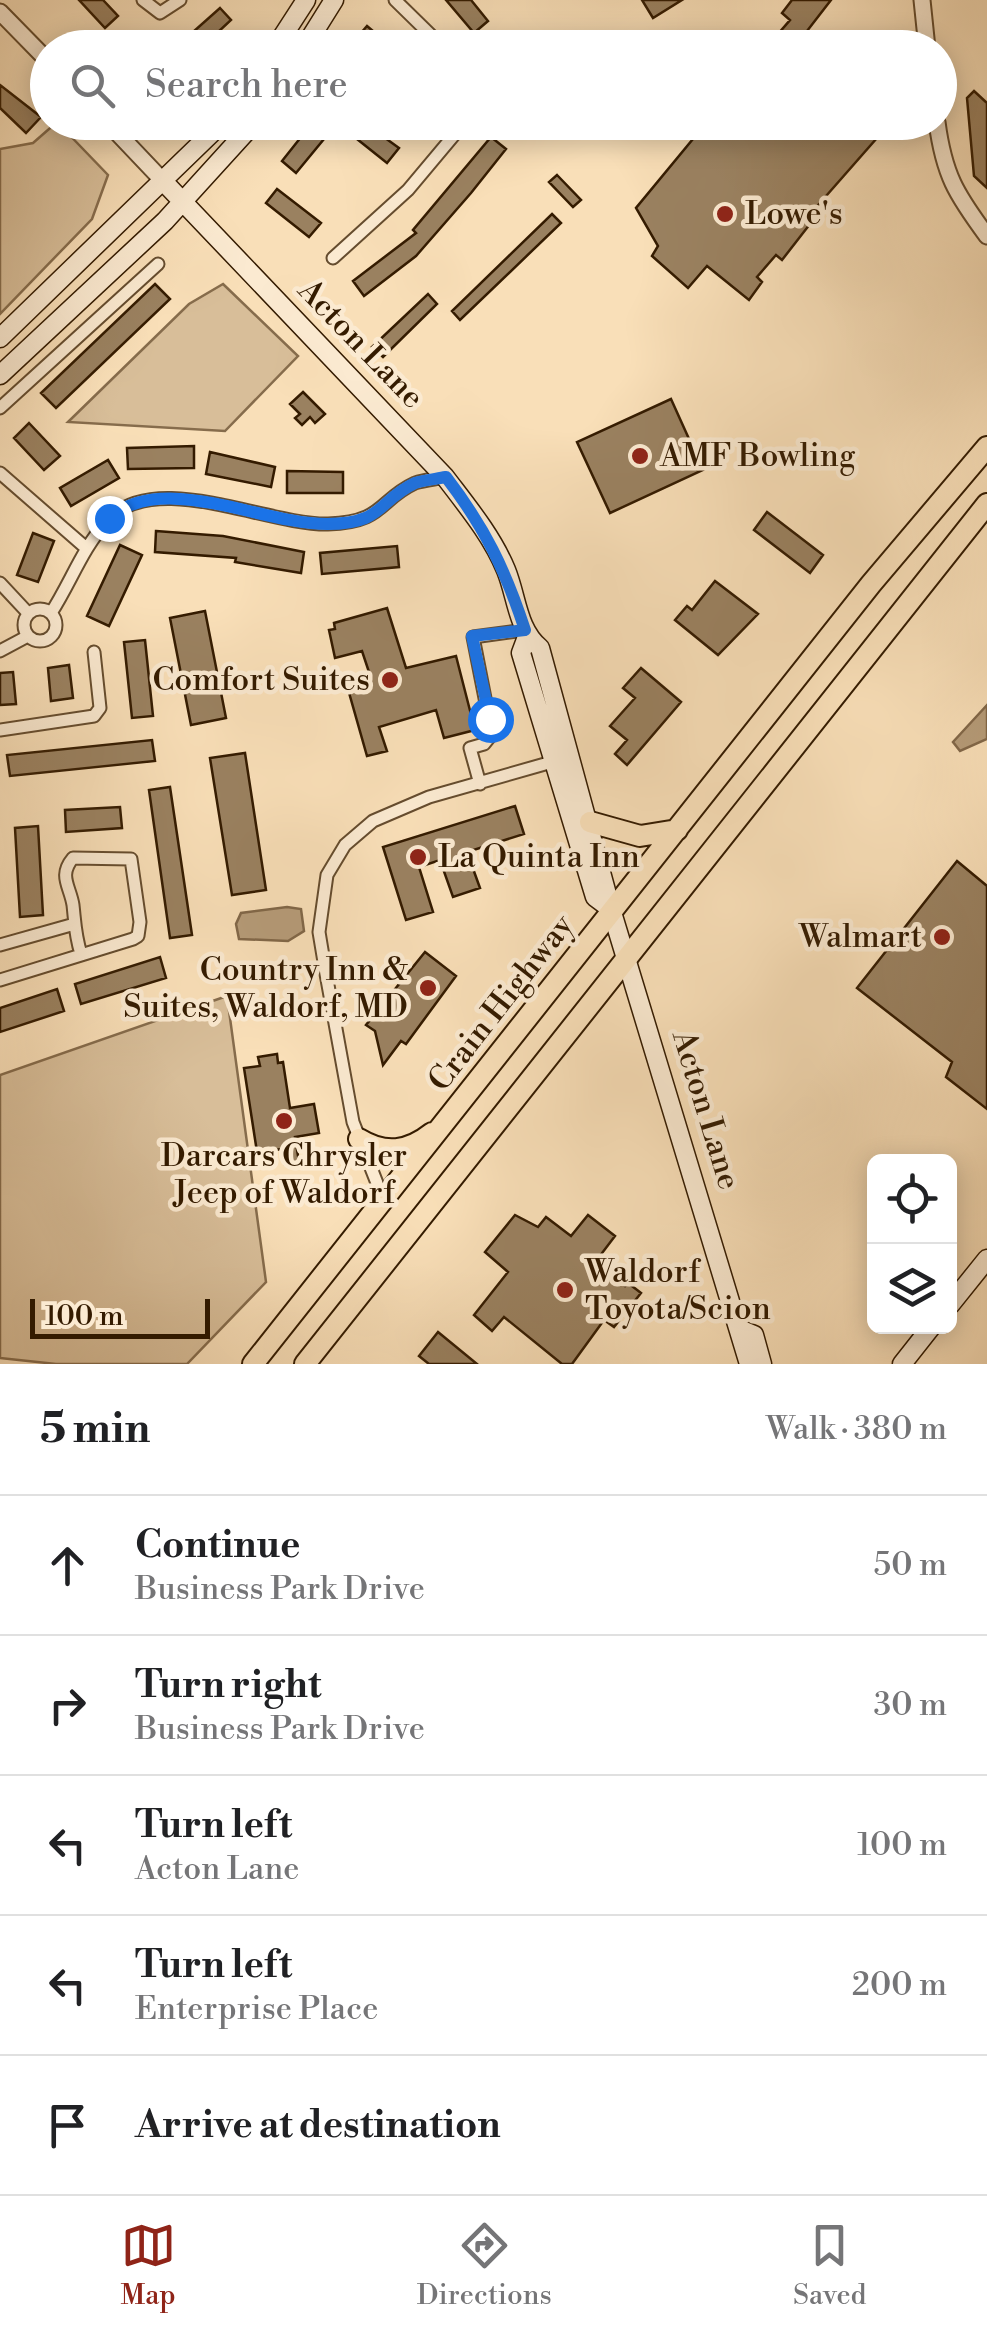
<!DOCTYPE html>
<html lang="en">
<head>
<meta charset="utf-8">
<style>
  :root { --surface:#fff; --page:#f6f6f6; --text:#202124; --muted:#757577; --line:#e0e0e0; --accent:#8f2418 }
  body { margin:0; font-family:"Libre Bodoni",serif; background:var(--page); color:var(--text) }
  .controls { position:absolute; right:30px; bottom:30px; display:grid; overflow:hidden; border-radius:15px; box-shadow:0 5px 25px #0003 }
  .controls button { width:90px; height:90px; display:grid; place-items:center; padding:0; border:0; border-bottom:2px solid var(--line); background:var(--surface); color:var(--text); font:50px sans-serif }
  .scale { position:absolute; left:30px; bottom:25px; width:180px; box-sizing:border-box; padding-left:10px; border:5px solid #341b00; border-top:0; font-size:28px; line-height:35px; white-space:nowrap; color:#341b00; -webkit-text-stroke:8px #fbead1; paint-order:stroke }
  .stop { position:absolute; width:30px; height:30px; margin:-22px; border:8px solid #1a73e8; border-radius:50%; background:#fff }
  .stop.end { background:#1a73e8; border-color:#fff; box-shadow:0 2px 10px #0008 }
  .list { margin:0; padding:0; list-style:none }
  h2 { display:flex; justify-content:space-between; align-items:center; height:130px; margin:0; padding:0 40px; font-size:42px }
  h2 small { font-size:32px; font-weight:400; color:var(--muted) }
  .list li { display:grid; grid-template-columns:65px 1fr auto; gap:30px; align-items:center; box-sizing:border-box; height:140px; padding:0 40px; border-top:2px solid var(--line) }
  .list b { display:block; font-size:38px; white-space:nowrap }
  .list p { margin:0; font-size:32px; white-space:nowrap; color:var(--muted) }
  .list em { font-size:32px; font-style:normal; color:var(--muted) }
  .icon { flex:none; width:55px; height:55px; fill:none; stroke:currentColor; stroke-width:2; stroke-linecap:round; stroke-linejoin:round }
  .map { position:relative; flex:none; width:987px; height:1364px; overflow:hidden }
  .search { position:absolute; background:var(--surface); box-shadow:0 5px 25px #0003; left:30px; right:30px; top:30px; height:110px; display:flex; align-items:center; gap:25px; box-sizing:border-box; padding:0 35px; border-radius:55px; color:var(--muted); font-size:38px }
  .sheet { height:830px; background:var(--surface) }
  nav { display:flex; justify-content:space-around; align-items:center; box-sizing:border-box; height:140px; border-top:2px solid var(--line); background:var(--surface); font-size:28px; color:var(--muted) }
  nav a { display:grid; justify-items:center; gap:5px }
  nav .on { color:var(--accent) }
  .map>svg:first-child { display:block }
  .green { fill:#d8be99; stroke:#866c4c; stroke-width:2.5 }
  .water { fill:#b69c79; stroke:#826849; stroke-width:2.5 }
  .building { fill:#9a8160; stroke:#341b00; stroke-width:2.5 }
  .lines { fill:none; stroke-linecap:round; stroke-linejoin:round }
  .minor-casing { stroke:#654c2e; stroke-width:15 }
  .tertiary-casing { stroke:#654c2e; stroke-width:19 }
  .secondary-casing { stroke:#341b00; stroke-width:21 }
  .trunk-casing { stroke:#341b00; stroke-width:24 }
  .minor { stroke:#fbead1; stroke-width:11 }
  .tertiary { stroke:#fbead1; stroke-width:15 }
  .secondary { stroke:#fbead1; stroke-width:18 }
  .trunk { stroke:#f9dfb8; stroke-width:20 }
  .route { stroke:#1a73e8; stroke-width:12 }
  .poi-dot { fill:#8f2418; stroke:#fbead1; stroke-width:4 }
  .labels { text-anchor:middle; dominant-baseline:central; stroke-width:9; stroke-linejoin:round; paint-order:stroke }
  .poi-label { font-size:32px; fill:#341b00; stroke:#fbead1; text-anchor:start }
  .street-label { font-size:32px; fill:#341b00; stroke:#fbead1 }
</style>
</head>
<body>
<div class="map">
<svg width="987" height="1364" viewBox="0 0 987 1364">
  <rect width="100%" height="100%" fill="#f9dfb8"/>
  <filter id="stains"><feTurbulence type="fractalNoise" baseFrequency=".002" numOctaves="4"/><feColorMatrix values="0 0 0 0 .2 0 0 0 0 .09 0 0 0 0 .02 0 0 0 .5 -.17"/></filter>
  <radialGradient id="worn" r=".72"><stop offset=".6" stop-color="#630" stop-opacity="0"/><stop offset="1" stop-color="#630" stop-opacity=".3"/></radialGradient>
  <path class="green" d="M57 122 108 175 92 219 0 314V149L33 143Z
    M223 284 298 356 225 431 68 422 189 304Z
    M227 996 266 1282 187 1364H56L0 1358V1075Z"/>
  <path class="water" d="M987 705V739L960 751 953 742Z
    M287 907 301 909 304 931 288 941 239 939 236 924 241 913Z"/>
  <path class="building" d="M79 0H103L118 16 105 28Z
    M446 0H471L488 21 474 33Z
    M642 0H682L653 18Z
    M792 0H831L807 31 826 48H753L762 36 771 42 790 20 782 13Z
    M220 8 231 20 201 48H175Z
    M367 26 393 48H363L355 40Z
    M0 85 41 117 26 133 0 108Z
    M974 91 987 103V188L974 176 967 98Z
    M313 122H338L296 173 282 161Z
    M363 122 399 148 387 163 352 135Z
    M707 122H891L805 220 810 224 782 260 776 255 757 277 762 282 749 300 707 266 688 288 652 256 658 246 636 208Z
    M491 137 506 149 471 193 416 256 364 296 353 281 416 233 413 230Z
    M557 175 581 200 573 207 549 182Z
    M277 189 321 223 309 237 266 203Z
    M552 214 561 223 460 320 452 311Z
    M155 284 170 299 56 408 41 393Z
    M428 294 437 304 383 357 372 347Z
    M303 392 325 414 315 423 310 417 302 425 295 418 300 414 290 404Z
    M671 399 703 470 610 513 577 442Z
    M29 423 60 456 44 470 14 438Z
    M194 446V468L128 469 127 448Z
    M210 452 275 467 271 487 206 474Z
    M108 460 119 478 71 506 60 488Z
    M287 471 343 472V493H287Z
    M767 512 823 555 810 573 754 530Z
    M156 531 223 536 304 552 301 573 235 562 236 558 155 552Z
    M33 533 54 541 38 582 17 575Z
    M120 545 142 555 109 626 87 616Z
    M397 546 399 567 322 574 320 553Z
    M715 581 758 614 718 655 675 620 687 606 692 610Z
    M387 608 406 668 456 656 475 730 444 738 436 710 379 727 387 751 367 756 346 682 370 675 362 651 335 658 329 630 335 629 334 623Z
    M205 611 226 718 191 725 170 618Z
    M145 640 153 716 132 718 124 642Z
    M69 665 73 698 51 701 48 668Z
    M641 668 681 702 627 765 615 754 627 740 610 726 635 698 623 688Z
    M13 672 16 704 0 705V673Z
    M152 740 155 761 10 776 7 755Z
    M245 753 266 890 232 895 210 758Z
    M170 787 192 935 170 938 149 790Z
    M515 806 524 834 467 852 480 888 453 897 440 860 419 867 433 912 406 920 383 847Z
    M120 807 122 828 66 832 65 810Z
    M38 826 43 915 20 917 15 828Z
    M957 861 987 886V1109L946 1077 952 1062 857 988Z
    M425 952 456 976 406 1044 401 1041 383 1065 375 1031 366 1025Z
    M160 957 166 978 81 1004 75 984Z
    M57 989 64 1011 0 1032V1008Z
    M277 1054 278 1063 283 1062 290 1108 314 1104 319 1133 295 1137 299 1162 285 1164 283 1149 257 1152 244 1068 260 1066 258 1057Z
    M515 1215 538 1227 546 1217 571 1236 588 1215 615 1236 596 1261 625 1286 628 1283 641 1293 614 1327 604 1320 572 1364H562L504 1317 492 1331 474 1315 508 1272 485 1252Z
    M438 1332 477 1364H429L419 1356Z"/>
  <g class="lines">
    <defs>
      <path id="minor" d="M143 0 160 13 180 0
        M395 0 444 48
        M333 258 408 190 465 122
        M0 408 158 264
        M0 473 85 547
        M0 583 28 613
        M24 625a16 16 0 1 1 32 0a16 16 0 1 1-32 0Z
        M51 613C71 582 82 549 107 521 154 468 265 525 328 524 385 522 378 500 415 483 424 480 436 479 445 477
        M0 651 28 636
        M0 730 94 716 100 708 94 652
        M480 784 470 748 484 744 492 734 473 637 525 630
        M0 945 71 925
        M0 980 133 939 138 936 140 922 131 859 73 858C58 876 70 886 73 905 75 923 75 935 81 954
        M384 1201 353 1122 326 974 319 932 327 875 345 845 373 821 429 797 552 762"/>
      <path id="tertiary" d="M922 0 927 48
        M0 12 48 61
        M107 122 163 181
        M937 122C944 175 956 194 987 236"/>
      <path id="secondary" d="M275 48 306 0
        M304 48 334 0
        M163 181 445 477C467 506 492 536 506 570 517 597 517 629 540 648L611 909 749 1364
        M0 338 223 122
        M0 375 165 221 255 122
        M527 637 521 653 595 897 611 909
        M950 1305 987 1259
        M742 1330 754 1335 762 1364
        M902 1364 932 1326"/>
      <path id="trunk" d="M590 822 640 836 677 830
        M359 1139C385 1155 408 1152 432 1133
        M253 1364 871 584 987 447
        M305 1364 987 504"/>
    </defs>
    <use href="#minor" class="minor-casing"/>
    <use href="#tertiary" class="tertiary-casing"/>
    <use href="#secondary" class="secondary-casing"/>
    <use href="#trunk" class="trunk-casing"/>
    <use href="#minor" class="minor"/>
    <use href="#tertiary" class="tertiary"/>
    <use href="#secondary" class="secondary"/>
    <use href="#trunk" class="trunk"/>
  </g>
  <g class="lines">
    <path class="route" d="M109 518C164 471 260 524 327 524 384 524 377 501 415 483 424 480 436 479 446 477 485 528 505 569 525 630L472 636 490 719"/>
  </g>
  <g class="poi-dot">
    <circle cx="725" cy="214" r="10"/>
    <circle cx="640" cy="456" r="10"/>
    <circle cx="390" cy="680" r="10"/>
    <circle cx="418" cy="857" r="10"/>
    <circle cx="942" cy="937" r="10"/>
    <circle cx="428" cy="988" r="10"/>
    <circle cx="284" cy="1121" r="10"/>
    <circle cx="565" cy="1290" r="10"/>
  </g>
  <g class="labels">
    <g class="poi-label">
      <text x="745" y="214">Lowe's</text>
      <text x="660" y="456">AMF Bowling</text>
      <text x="370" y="680" text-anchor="end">Comfort Suites</text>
      <text x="438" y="857">La Quinta Inn</text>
      <text x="922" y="937" text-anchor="end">Walmart</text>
      <text x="408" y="970" text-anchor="end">Country Inn &amp;<tspan x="408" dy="37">Suites, Waldorf, MD</tspan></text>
      <text x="284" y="1156" text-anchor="middle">Darcars Chrysler<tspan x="284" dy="37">Jeep of Waldorf</tspan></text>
      <text x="585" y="1272">Waldorf<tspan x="585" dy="37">Toyota/Scion</tspan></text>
    </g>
    <g class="street-label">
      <text transform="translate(361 344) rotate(46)">Acton Lane</text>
      <text transform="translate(501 1003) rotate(-52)">Crain Highway</text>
      <text transform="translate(706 1110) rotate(73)">Acton Lane</text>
    </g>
  </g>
  <rect width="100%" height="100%" filter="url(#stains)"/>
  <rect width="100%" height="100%" fill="url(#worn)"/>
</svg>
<div class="controls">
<button><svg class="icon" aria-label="locate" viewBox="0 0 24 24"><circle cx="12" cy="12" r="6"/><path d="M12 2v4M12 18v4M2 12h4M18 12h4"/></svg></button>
<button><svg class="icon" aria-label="layers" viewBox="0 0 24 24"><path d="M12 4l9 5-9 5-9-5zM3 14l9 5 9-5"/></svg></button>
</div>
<div class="scale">100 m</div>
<div class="stop" style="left:490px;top:719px"></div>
<div class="stop end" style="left:109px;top:518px"></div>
<div class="search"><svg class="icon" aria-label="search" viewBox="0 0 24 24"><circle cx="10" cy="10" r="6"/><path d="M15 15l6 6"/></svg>Search here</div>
</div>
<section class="sheet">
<h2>5 min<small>Walk · 380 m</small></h2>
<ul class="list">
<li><svg class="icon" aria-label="ahead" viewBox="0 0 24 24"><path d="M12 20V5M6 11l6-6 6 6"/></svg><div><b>Continue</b><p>Business Park Drive</p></div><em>50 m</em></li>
<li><svg class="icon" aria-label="right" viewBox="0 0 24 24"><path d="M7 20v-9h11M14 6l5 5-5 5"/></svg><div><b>Turn right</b><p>Business Park Drive</p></div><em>30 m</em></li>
<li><svg class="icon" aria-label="left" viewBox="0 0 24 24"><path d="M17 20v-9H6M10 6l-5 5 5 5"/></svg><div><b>Turn left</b><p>Acton Lane</p></div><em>100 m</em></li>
<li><svg class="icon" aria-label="left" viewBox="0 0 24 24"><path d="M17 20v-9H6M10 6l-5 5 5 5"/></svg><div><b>Turn left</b><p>Enterprise Place</p></div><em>200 m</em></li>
<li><svg class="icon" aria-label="arrive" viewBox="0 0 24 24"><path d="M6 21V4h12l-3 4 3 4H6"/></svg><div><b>Arrive at destination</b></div></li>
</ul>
</section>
<nav>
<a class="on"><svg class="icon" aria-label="map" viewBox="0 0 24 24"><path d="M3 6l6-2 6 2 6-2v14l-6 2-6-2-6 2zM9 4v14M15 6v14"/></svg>Map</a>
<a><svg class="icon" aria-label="directions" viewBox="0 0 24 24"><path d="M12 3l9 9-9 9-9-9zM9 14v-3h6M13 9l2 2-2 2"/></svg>Directions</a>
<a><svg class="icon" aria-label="saved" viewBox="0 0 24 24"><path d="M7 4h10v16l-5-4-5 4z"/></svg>Saved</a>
</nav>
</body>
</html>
